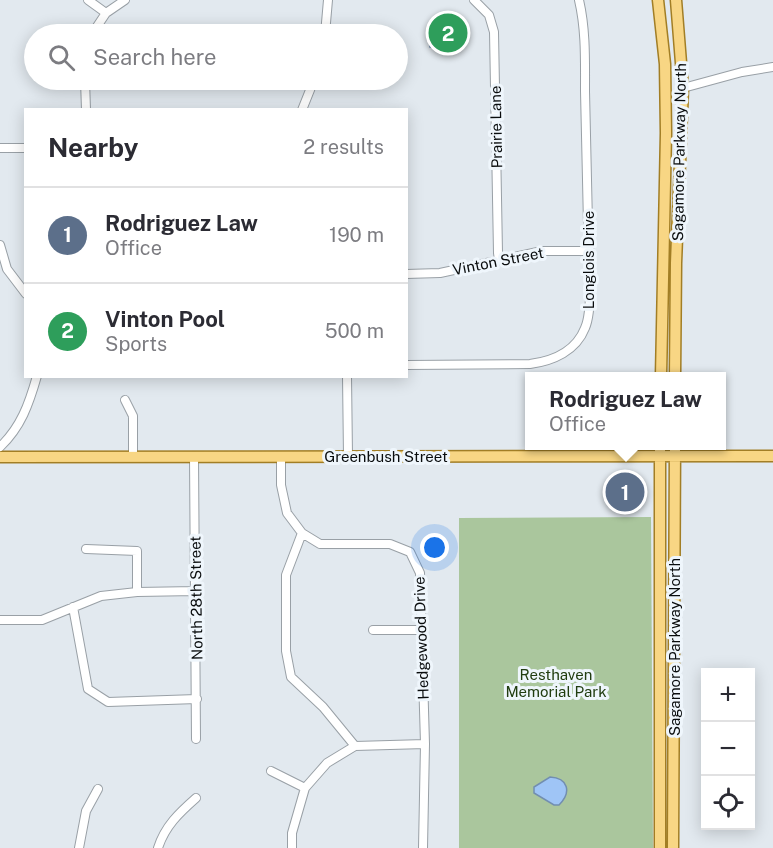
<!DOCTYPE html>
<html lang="en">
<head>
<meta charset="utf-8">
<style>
  :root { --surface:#fff; --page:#f7f7f7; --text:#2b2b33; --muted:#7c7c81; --line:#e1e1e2; --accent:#0b8043 }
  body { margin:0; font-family:"Public Sans",sans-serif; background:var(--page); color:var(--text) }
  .controls { position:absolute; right:18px; bottom:18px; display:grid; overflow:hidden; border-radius:0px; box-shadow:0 3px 15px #0003 }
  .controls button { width:54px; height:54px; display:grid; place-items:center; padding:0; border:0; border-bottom:2px solid var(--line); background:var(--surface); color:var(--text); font:30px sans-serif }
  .you { position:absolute; left:435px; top:548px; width:21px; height:21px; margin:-15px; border:4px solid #fff; border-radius:50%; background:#1a73e8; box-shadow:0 0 0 9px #1a73e833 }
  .badge { display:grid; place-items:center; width:39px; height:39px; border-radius:50%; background:var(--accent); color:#fff; font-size:20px; font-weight:700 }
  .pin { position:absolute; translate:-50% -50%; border:3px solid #fff; box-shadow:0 2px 6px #0006 }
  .popup { position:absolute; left:525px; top:372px; width:201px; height:78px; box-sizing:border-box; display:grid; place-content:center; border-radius:0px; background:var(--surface); filter:drop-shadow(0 2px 4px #0005); font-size:20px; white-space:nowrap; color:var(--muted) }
  .popup b { font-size:22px; color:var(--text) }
  .popup::after { content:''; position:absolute; left:50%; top:100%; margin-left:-12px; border:12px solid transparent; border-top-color:var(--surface) }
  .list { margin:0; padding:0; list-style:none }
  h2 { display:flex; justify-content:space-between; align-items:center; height:78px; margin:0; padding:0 24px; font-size:26px }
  h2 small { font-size:20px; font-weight:400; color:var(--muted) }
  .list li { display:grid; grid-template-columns:39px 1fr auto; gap:18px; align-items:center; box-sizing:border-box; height:96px; padding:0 24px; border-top:2px solid var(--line) }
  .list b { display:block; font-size:22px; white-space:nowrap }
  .list p { margin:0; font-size:20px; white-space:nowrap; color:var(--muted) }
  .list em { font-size:20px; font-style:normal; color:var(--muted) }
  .icon { flex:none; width:33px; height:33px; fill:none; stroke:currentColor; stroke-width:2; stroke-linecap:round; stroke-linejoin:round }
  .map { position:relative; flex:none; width:773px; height:848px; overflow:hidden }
  .search { position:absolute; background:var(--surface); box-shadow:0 3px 15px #0003; left:24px; top:24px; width:384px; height:66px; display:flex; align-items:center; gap:15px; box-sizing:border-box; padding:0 21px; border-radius:33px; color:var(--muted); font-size:22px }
  .panel { position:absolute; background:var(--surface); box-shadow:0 3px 15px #0003; left:24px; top:108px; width:384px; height:270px; border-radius:0px }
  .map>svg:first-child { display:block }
  .green { fill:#aac69d }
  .water { fill:#9fc5f6; stroke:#728eb0; stroke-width:1.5 }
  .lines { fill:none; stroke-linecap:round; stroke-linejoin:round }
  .minor-casing { stroke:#99a0a6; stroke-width:10 }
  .major-casing { stroke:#a27e25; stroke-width:13 }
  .minor { stroke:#fff; stroke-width:8 }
  .major { stroke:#f8d684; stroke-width:10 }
  .labels { text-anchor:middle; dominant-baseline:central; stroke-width:6; stroke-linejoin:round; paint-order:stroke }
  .street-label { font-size:15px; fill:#090c0d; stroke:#eff6fc }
  .park-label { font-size:15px; fill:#213d10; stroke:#eff6fc }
</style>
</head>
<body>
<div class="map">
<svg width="773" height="848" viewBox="0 0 773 848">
  <rect width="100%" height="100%" fill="#e2e9ef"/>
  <path class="green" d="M651 517 653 848H459V518Z"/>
  <path class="water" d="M441 22H461V28H455L456 47H430L429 37H441Z
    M550 777C568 778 572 792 559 805H554L534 793V787Z"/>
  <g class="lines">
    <defs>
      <path id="minor" d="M88 0 106 13
        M474 0 489 15 494 32 498 253 499 260
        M92 34 106 13 125 0
        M325 34 328 0
        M85 80 86 110
        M683 88 742 72 773 67
        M302 110 314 80
        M0 148H26
        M0 245 7 269 26 294
        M406 274 440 273 542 251H589
        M406 365 530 364C553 361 576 351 585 328 594 308 589 248 588 224 587 179 586 135 585 91 585 61 586 30 579 0
        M347 376 348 456
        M125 400 133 416V456
        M0 447C21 427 29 404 37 376
        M194 456 196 739
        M281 456V485L287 513 302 533 320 544H390L410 552 420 573 425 744 423 848
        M302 533 286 575V651L291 677 323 707 355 746
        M86 549 137 551V592
        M73 607 88 689 108 702 197 699
        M0 620H42L101 596 137 592 196 591
        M373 630H421
        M271 771 305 788
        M79 848 86 811 98 789
        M158 848C165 826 179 813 196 798
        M292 848V833L305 788 327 763 355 746 425 744"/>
      <path id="major" d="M658 0 665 64 666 133 661 376
        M675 376 676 263 683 88 676 0
        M0 457 773 456
        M660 848V446
        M673 848 675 446"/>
    </defs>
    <use href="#minor" class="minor-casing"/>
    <use href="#major" class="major-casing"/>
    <use href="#minor" class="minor"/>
    <use href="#major" class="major"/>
  </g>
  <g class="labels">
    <g class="street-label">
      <text transform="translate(496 127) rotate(-91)">Prairie Lane</text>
      <text transform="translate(679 152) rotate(-89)">Sagamore Parkway North</text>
      <text transform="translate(588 260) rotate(-90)">Longlois Drive</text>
      <text transform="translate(498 261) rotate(-11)">Vinton Street</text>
      <text x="386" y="456">Greenbush Street</text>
      <text transform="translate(196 598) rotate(-91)">North 28th Street</text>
      <text transform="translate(421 638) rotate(-92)">Hedgewood Drive</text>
      <text transform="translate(674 647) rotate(-90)">Sagamore Parkway North</text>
    </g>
    <g class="park-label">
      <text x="556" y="674">Resthaven<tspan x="556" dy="17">Memorial Park</tspan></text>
    </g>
  </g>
</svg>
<div class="controls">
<button>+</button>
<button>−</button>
<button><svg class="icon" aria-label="locate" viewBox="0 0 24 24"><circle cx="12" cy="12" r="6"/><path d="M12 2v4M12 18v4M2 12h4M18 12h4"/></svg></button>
</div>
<div class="you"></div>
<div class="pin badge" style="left:625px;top:492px;background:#5c6f8a">1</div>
<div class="popup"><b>Rodriguez Law</b>Office</div>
<div class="pin badge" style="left:448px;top:33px;background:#2e9e5b">2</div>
<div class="search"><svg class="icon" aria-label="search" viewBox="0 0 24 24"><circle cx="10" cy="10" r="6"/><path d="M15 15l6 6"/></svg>Search here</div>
<section class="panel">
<h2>Nearby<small>2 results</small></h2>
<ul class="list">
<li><span class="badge" style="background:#5c6f8a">1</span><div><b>Rodriguez Law</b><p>Office</p></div><em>190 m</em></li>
<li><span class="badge" style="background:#2e9e5b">2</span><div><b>Vinton Pool</b><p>Sports</p></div><em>500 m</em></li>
</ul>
</section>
</div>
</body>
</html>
